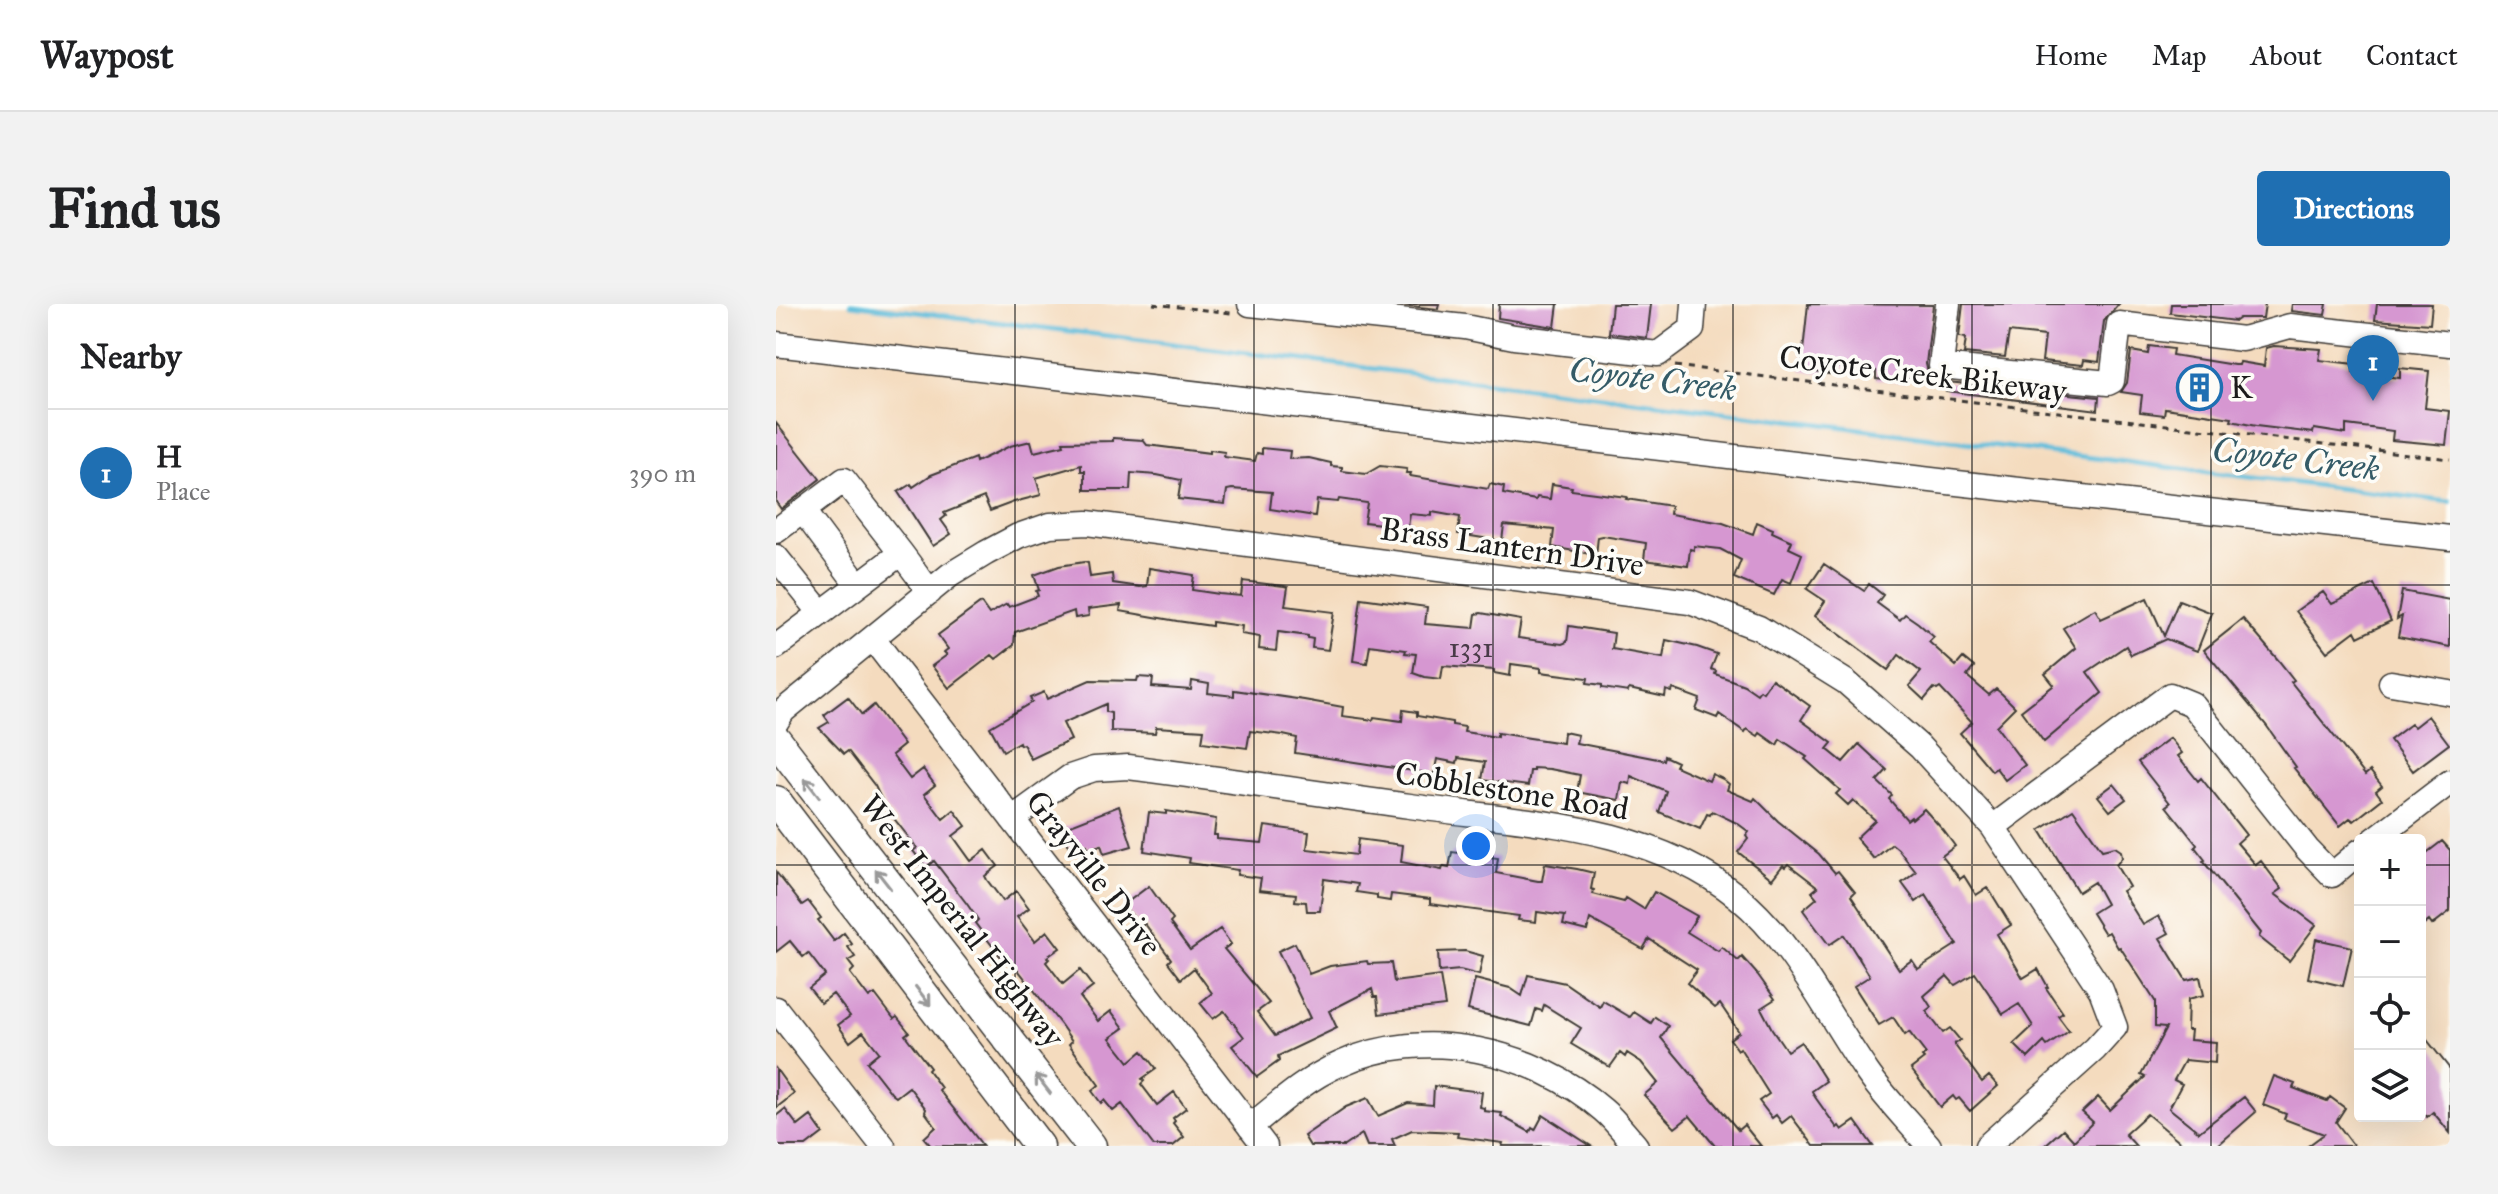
<!DOCTYPE html>
<html lang="en">
<head>
<meta charset="utf-8">
<style>
  :root { --surface:#fff; --page:#f2f2f2; --text:#202124; --muted:#757577; --line:#e0e0e0; --accent:#1f6fb2 }
  body { margin:0; font-family:"IM FELL Great Primer",serif; background:var(--page); color:var(--text) }
  .controls { position:absolute; right:24px; bottom:24px; display:grid; overflow:hidden; border-radius:8px; box-shadow:0 8px 32px #0002 }
  .controls button { width:72px; height:72px; display:grid; place-items:center; padding:0; border:0; border-bottom:2px solid var(--line); background:var(--surface); color:var(--text); font:40px sans-serif }
  .you { position:absolute; left:700px; top:542px; width:28px; height:28px; margin:-20px; border:6px solid #fff; border-radius:50%; background:#1a73e8; box-shadow:0 0 0 12px #1a73e833 }
  .badge { display:grid; place-items:center; width:52px; height:52px; border-radius:50%; background:var(--accent); color:#fff; font-size:26px; font-weight:700 }
  .pin { position:absolute; translate:-50% -66px; filter:drop-shadow(0 2px 4px #0008) }
  .pin::after { content:''; position:absolute; top:42px; width:28px; height:24px; background:inherit; clip-path:polygon(0 0,100% 0,50% 100%) }
  .list { margin:0; padding:0; list-style:none }
  h2 { display:flex; justify-content:space-between; align-items:center; height:104px; margin:0; padding:0 32px; font-size:34px }
  h2 small { font-size:26px; font-weight:400; color:var(--muted) }
  .list li { display:grid; grid-template-columns:52px 1fr auto; gap:24px; align-items:center; box-sizing:border-box; height:128px; padding:0 32px; border-top:2px solid var(--line) }
  .list b { display:block; font-size:30px; white-space:nowrap }
  .list p { margin:0; font-size:26px; white-space:nowrap; color:var(--muted) }
  .list em { font-size:26px; font-style:normal; color:var(--muted) }
  .icon { flex:none; width:44px; height:44px; fill:none; stroke:currentColor; stroke-width:2; stroke-linecap:round; stroke-linejoin:round }
  .map { position:relative; flex:none; width:1674px; height:842px; overflow:hidden; border-radius:8px }
  header { display:flex; align-items:center; gap:48px; box-sizing:border-box; height:112px; padding:0 40px; background:var(--surface); border-bottom:2px solid var(--line) }
  header strong { font-size:38px }
  nav { display:flex; gap:44px; margin-inline-start:auto; font-size:28px }
  .intro { display:flex; align-items:center; justify-content:space-between; box-sizing:border-box; height:192px; padding:0 48px }
  h1 { margin:0; font-size:56px }
  .button { padding:20px 36px; border-radius:8px; background:var(--accent); color:#fff; font-size:28px; font-weight:700 }
  main { display:flex; gap:48px; padding:0 48px }
  aside { flex:1; background:var(--surface); border-radius:8px; box-shadow:0 8px 32px #0002 }
  .map>svg:first-child { display:block }
  .lines { fill:none; stroke-linecap:round; stroke-linejoin:round }
  .stream { stroke:#59b9d8; stroke-width:5 }
  .building { fill:#d697d1 }
  .minor-casing { stroke:#3c3934; stroke-width:27 }
  .major-casing { stroke:#3c3934; stroke-width:33 }
  .path { stroke:#3c3934; stroke-width:3; stroke-dasharray:6 6; stroke-linecap:butt }
  .minor { stroke:#fff; stroke-width:24 }
  .major { stroke:#fff; stroke-width:30 }
  .oneway { stroke:#999 }
  .grid { fill:none; stroke:#1c1c1c; stroke-width:2; stroke-opacity:0.55 }
  .labels { text-anchor:middle; dominant-baseline:central; stroke-width:7; stroke-linejoin:round; paint-order:stroke }
  .number-label { font-size:28px; fill:#4a3b49 }
  .street-label { font-size:32px; fill:#1c1c1c; stroke:#fdfcf7 }
  .poi-label { font-size:32px; fill:#1c1c1c; stroke:#fdfcf7; text-anchor:start }
  .water-label { font-size:34px; font-style:italic; fill:#345b67; stroke:#fdfcf7 }
</style>
</head>
<body>
<header>
<strong>Waypost</strong>
<nav><a>Home</a><a>Map</a><a>About</a><a>Contact</a></nav>
</header>
<div class="intro"><h1>Find us</h1><a class="button">Directions</a></div>
<main>
<aside>
<h2>Nearby<small></small></h2>
<ul class="list">
<li><span class="badge">1</span><div><b>H</b><p>Place</p></div><em>390 m</em></li>
</ul>
</aside>
<div class="map">
<svg width="1674" height="842" viewBox="0 0 1674 842">
  <rect width="100%" height="100%" fill="#fdfcf7"/>
  <filter id="ink" filterUnits="userSpaceOnUse"><feTurbulence type="fractalNoise" baseFrequency=".0125" numOctaves="2"/><feDisplacementMap in="SourceGraphic" scale="16" xChannelSelector="R" yChannelSelector="G"/><feConvolveMatrix kernelMatrix="1 2 1 2 8 2 1 2 1" color-interpolation-filters="sRGB"/></filter>
  <filter id="wash" filterUnits="userSpaceOnUse"><feTurbulence type="fractalNoise" baseFrequency=".006" numOctaves="4" result="noise"/><feDisplacementMap in="SourceGraphic" scale="32" xChannelSelector="R" yChannelSelector="G"/><feGaussianBlur stdDeviation="1.8" result="paint"/><feColorMatrix in="noise" values="0 0 0 0 0 0 0 0 0 0 0 0 0 0 0 0 0 1.4 0 .05"/><feComposite in="paint" operator="in"/></filter>
  <g filter="url(#wash)">
    <rect width="100%" height="100%" fill="#f4dbbe"/>
    <g class="lines">
      <path class="stream" d="M75 0 1674 198"/>
    </g>
    <g id="blocks">
      <path class="building" d="M615 0H663L662 5Z
        M723 0H782L779 23 722 14Z
        M836 0H875L871 34 833 29Z
        M1032 0 1157 1 1150 60 1154 77 1128 74V78L1100 75V67L1054 62 1053 70 1025 66Z
        M1187 0H1343L1328 17 1323 58 1308 56 1307 61 1266 57 1269 32 1233 28 1229 53 1188 49 1190 34 1183 33Z
        M1395 0H1489L1487 14H1463L1459 17 1394 9Z
        M1516 0H1551L1549 11 1515 7Z
        M1601 0H1656L1654 20 1599 16Z
        M1373 42 1397 45 1396 51 1458 61H1463L1464 58 1488 62 1490 44 1498 42 1545 45 1543 56 1578 60 1577 68 1624 74V64L1653 67 1649 104 1674 107 1670 141 1616 136 1617 127 1595 124 1570 121V130L1538 125 1537 129 1480 122 1455 117 1456 114 1389 104 1388 111 1364 108 1366 91 1345 88 1351 79 1355 47 1372 50Z
        M1171 78 1323 93 1322 106 1170 87Z
        M0 119 44 175 5 205 0 198Z
        M337 134 367 136 371 141 434 149V146L449 148 448 153 479 157 481 149 486 150V144L514 147 513 155 533 154 555 159V162L566 163V167L590 170 604 162 631 165 630 169H635L634 172 712 185 714 180 728 183 727 190 760 196 761 193 774 195 776 180 796 183 795 186 851 193 850 195 895 202 894 210 947 219 977 230 981 218 997 225 996 228 1016 237 1013 244 1026 250 1015 279 1006 275 998 291 958 274 965 256 944 245 918 242V246L914 245 912 262 868 256 870 239 827 232 822 233 820 251 776 243 778 226 728 221 726 237 682 230 684 213 656 208V212L634 210 632 223 588 218 591 199 563 195 562 198 541 196 539 212 494 205 496 188 456 185 451 186 449 200 402 195 405 176 381 171 355 169 354 186H309V167H305V161L260 174 265 191 238 198 214 207 208 193 168 209 170 212 165 216 175 230 157 242 122 188 135 180 137 183 155 171 199 154 200 158 234 142 255 137 258 148 288 141 287 138 337 137Z
        M308 258 312 259 314 273 336 270 337 279 364 283 371 282 373 264 418 271 416 286 443 290 465 292 467 277 508 282 512 283 509 302 558 308 552 346 536 344 537 335 532 334V332L502 328 500 347 483 345 484 333 465 330 466 322 436 318V322L401 317 344 307 345 301 312 305 313 312 299 314 298 307 239 328 238 341 220 355 216 351 173 384 156 362 171 351 168 348 172 345 162 331 205 299 213 310 231 300 233 303 262 292 260 287 263 286 258 271 283 262Z
        M1048 260 1088 287 1093 280 1107 291 1101 299 1124 316 1129 310 1142 319 1158 333 1153 338 1180 362 1187 354 1198 363 1191 372 1213 391 1220 385 1226 390 1239 403 1220 422 1249 461 1229 476 1220 464 1216 467 1184 429 1196 418 1164 384 1161 386 1158 384 1148 396 1133 382 1145 368 1123 351 1112 366 1039 312 1049 297 1031 285Z
        M1598 280 1615 317 1582 333 1579 327 1551 348 1520 307 1547 288 1556 300Z
        M1626 287 1674 296V343L1622 333 1626 312 1621 315Z
        M585 294 651 303 649 320 698 324 700 310 705 309 745 316 742 334 786 340 791 338 793 322 838 329 836 345 887 354 890 336 921 343 941 350 935 365 940 367 939 370 968 381 981 390 984 386 987 388 996 375 1034 402 1025 416 1056 439 1051 445 1067 458 1083 440 1111 466 1101 477 1116 491 1113 495 1131 516 1135 513 1136 515 1148 505 1167 526 1179 542 1166 552 1184 575 1188 572 1200 591 1211 584 1214 587 1235 621 1221 630 1247 674 1262 665 1272 683 1270 684 1287 709 1282 712 1293 727 1271 742 1268 738 1252 754 1238 740 1257 722 1243 700 1227 710 1199 669 1179 681 1171 672 1148 692 1155 703 1150 707 1167 729 1174 724 1184 736 1178 740 1206 778 1213 772 1222 782 1194 807 1183 794 1180 796 1177 792 1164 803 1135 765 1148 755 1146 753 1150 750 1133 728 1129 731 1117 713 1103 721 1078 682 1094 672 1068 631 1053 641 1027 606 1041 594 1036 588 1042 583 1012 560 1009 563 1007 561 996 575 962 548 972 535 970 532 973 528 961 519 936 507 934 511 931 510 924 525 883 508 890 487 855 472 854 480 846 478 843 496 801 488 804 471 774 465 757 464V467H754L752 482 706 476 709 458 682 454 681 459 661 455 658 470 519 449 521 434 507 431 474 427 471 444 426 438 428 426 380 423 379 429 335 427V409L330 408V400L287 419 295 436 255 455 247 440 244 441 243 438 227 447 214 423 256 398 254 394 268 388 271 395 314 376 361 377 362 373 377 374 376 383 415 386 416 377 433 380 432 389 458 392V386L528 396 567 403 566 412 597 416 598 413 626 417 627 406 641 408V412L676 418V421L689 423 688 428 721 433V429L787 439 788 428 802 431 800 439 887 456 888 452 901 458 899 462 933 477 936 470 947 475 953 480 951 486 977 497 979 494 1002 517 1043 550 1059 569 1062 567 1079 588 1075 592 1123 665 1136 656 1142 665 1181 640 1150 591 1140 598 1126 579 1140 568 1122 545 1116 540 1098 555 1080 534 1099 516 1077 496 1072 501 1060 490 1064 486 1029 455 1031 453 1004 435 1001 441 984 429 982 432 971 425 969 428 943 410 941 414 920 406 924 395 897 385 896 388 890 386 889 393 853 385 852 388 826 384V381L811 379 812 374 765 368V364L735 360 734 372 718 369V366L667 362 665 375 648 373 637 369 640 350 629 349 630 346 594 341 591 359 577 357Z
        M1371 294 1388 332 1403 296 1436 309 1421 347 1390 335 1355 351 1350 342 1311 368 1326 389 1268 438 1245 407 1278 381 1269 370 1300 344 1287 324 1319 305 1325 315Z
        M1467 315 1503 357 1518 376 1515 378 1589 471 1594 467 1606 482 1600 487 1606 495 1578 517 1574 514 1564 522 1518 464 1520 463 1490 421 1428 346Z
        M72 393 86 411 98 401 128 441 116 451 134 475 147 465 159 481 148 490 167 515 178 506 190 522 177 532 195 557 210 546 222 562 209 572 211 576 227 597 240 587 253 604 241 613 259 637 271 627 284 644 271 653 273 655 270 658 287 680 304 666 317 683 304 693 322 717 335 707 348 724 334 734 353 758 366 747 380 765 366 775 368 777 365 780 381 801 398 788 410 804 397 814 399 817 397 819 408 833 397 842H378L346 800 337 807 328 796 325 799 316 787 323 781 293 740 296 737 285 721 229 649 224 652 199 619 202 616 191 600 158 557 150 563 137 547 141 544 109 503 99 482 72 447 68 450 43 424 53 418 48 411Z
        M1652 412 1673 440 1637 467 1614 436 1635 420 1638 423Z
        M1394 434 1406 449 1402 452 1422 477 1425 474 1470 531 1461 539 1480 561 1485 557 1506 585 1499 590 1540 621 1513 657 1483 633 1485 629 1427 557 1429 556 1419 543 1421 541 1390 502 1394 499 1362 458Z
        M1338 480 1350 495 1334 507 1322 492Z
        M343 502 356 542 328 550 325 541 312 545 311 541 294 546 287 524Z
        M1297 505 1326 546 1339 543 1345 547 1346 554 1340 561 1353 583 1346 587 1367 621 1383 612 1393 629 1384 634 1410 676 1424 673 1428 691 1412 695 1411 726H1415L1414 736 1440 738 1439 759 1409 756 1398 776 1406 780 1393 804 1423 828 1468 793 1480 808 1441 842H1405L1407 840 1371 810 1349 830 1360 842H1268L1287 825 1298 837 1317 818 1306 808 1322 793 1334 806 1369 773 1365 771 1390 724 1379 723V697L1344 643 1342 644 1333 628 1329 630 1316 609 1330 600 1318 578 1302 588 1264 526Z
        M390 507 440 515 438 531H441V535L486 539 489 522 533 528 531 545 580 551 582 535 627 541 625 558 666 566 667 563 673 564 676 548 722 554 720 569 762 577H766L769 560 801 565 818 569 815 585 818 586 817 590 848 598 850 594 868 605 878 588 880 589 921 612 911 628 942 647 946 643 962 657 966 653 982 671 999 695 985 704 996 725 1011 747 1025 738 1050 777 1036 787 1039 793 1061 824 1063 822 1066 826 1079 817 1097 842H1038L1015 812 1006 819 1000 811 996 814 983 797 993 790 964 744 962 746 954 735 963 728 944 700 939 704 911 679 921 666 873 635 867 645 814 615 811 627 787 621 789 612 761 608 760 618 742 616 743 612 654 600V595L615 590 614 597 601 595V591L580 588 582 580 548 575 544 607H531L530 598 519 597 520 590 483 586 485 574 461 571 462 566 413 559 414 554 368 547 373 508 390 510Z
        M1666 537 1674 546V607L1656 621 1653 617 1644 624V554Z
        M0 568 26 601 32 597 45 614 42 616 58 637 68 629 76 640 72 643 79 653 72 657 78 665 74 669 93 694 99 690 118 715 121 713 133 728 129 731 154 764 152 766 165 784 163 786 207 842H155L148 834 160 823 149 808 150 805 133 783 120 793 116 790 91 758 103 748 87 728 74 738 62 721 74 712 57 690 45 699 33 684 49 671 32 649 27 653 14 637 0 648Z
        M373 582 397 616 394 619 414 646 444 625 455 640 448 645 493 699 481 708 499 732 534 714 502 647 519 639 533 670 554 662 591 657 592 660 615 659 618 678 664 672 669 702 603 710 601 693H598L596 685 553 707 561 724 502 752 503 757 481 773 456 742 468 733 448 707 437 715 424 699 436 689 418 664 405 675 392 658 395 655 369 620 365 622 350 605 349 600Z
        M1540 635 1576 643 1567 682 1532 674Z
        M689 647 707 652 703 671 684 666 663 668 662 648Z
        M752 671 789 679 824 703 827 697 854 713 858 708 875 719 879 713 892 722 885 734 962 826 968 821 985 842H939L914 812 899 824 868 791 882 779 865 758 851 749 849 753 844 749 834 763 795 740 805 724 768 701 766 707 760 705 755 722 692 706 699 675 734 684 746 692Z
        M1644 727 1674 765V829L1657 808 1651 813 1644 803Z
        M0 765 18 790 0 804Z
        M1498 772 1519 780 1517 784 1551 797 1554 793 1569 804 1560 818 1578 842H1532L1548 830 1508 815 1510 810 1487 801Z
        M658 782 706 788 704 803 708 804V807L726 809 725 812 754 828 756 824 759 826 767 811 815 842H726L727 839 681 833 682 828 636 826 616 835 619 842H591L586 830 568 842H534L528 832 570 803 592 794 602 812 632 799 657 801Z
        M9 805 22 822 35 812 47 829 30 842H0V812Z"/>
    </g>
  </g>
  <g filter="url(#ink)">
    <use href="#blocks" fill-opacity="0" stroke="#3c3934" stroke-width="2"/>
    <g class="lines">
      <defs>
        <path id="minor" d="M474 0 689 23 738 33 882 50 916 25 918 0
          M1172 0 1165 62 1332 79 1336 77 1343 20 1467 35 1514 22 1674 40
          M0 40 1172 178 1674 234
          M27 207 82 281
          M0 227 68 176 125 249 0 343
          M125 249 154 288
          M0 253 45 309
          M97 335 489 842
          M1615 379 1674 389
          M0 418 7 407 174 271 210 249 242 232 274 221 311 219 914 298 983 324 1070 378 1144 443 1217 523 1325 686 1339 723 1319 745 1211 842
          M236 515 294 473 318 465 352 463C446 475 540 489 634 502 745 518 871 519 962 593 1018 639 1050 709 1091 768 1109 794 1133 818 1153 842
          M1217 523 1394 391 1416 400 1531 545 1556 571 1584 547
          M1598 536 1674 478
          M0 705 107 842
          M474 823C502 800 531 774 564 760 649 721 758 746 827 806 839 816 849 830 860 842"/>
        <path id="major" d="M0 436 315 842
          M0 497 263 842"/>
      </defs>
      <use href="#minor" class="minor-casing"/>
      <use href="#major" class="major-casing"/>
      <path class="path" d="M377 0 455 9
        M899 62 1674 155"/>
      <use href="#minor" class="minor"/>
      <use href="#major" class="major"/>
    </g>
    <defs><path id="oneway-shaft" d="M-6 0H5M1.5-3L5.5 0L1.5 3" fill="none" stroke-width="1.6" stroke-linecap="round" stroke-linejoin="round" transform="scale(2)"/></defs>
    <g class="oneway">
      <use href="#oneway-shaft" transform="translate(36 484) rotate(-127)"/>
      <use href="#oneway-shaft" transform="translate(107 575) rotate(-128)"/>
      <use href="#oneway-shaft" transform="translate(147 692) rotate(52)"/>
      <use href="#oneway-shaft" transform="translate(267 780) rotate(-128)"/>
    </g>
  </g>
  <path class="grid" d="M239 0V842M478 0V842M717 0V842M957 0V842M1196 0V842M1435 0V842M0 281H1674M0 561H1584M1644 561H1674"/>
  <defs>
    <symbol id="building-ring" viewBox="-11 -11 22 22"><circle r="9.5" fill="#fdfcf7" stroke="#1f6fb2" stroke-width="1.5"/><path d="M-4-6H4V6H1V3H-1V6H-4ZM-2.5-4.3h1.7v1.8h-1.7ZM.8-4.3h1.7v1.8H.8ZM-2.5-1h1.7V.8h-1.7ZM.8-1h1.7V.8H.8Z" fill="#1f6fb2"/></symbol>
  </defs>
  <g fill-rule="evenodd">
    <use href="#building-ring" x="1398" y="58" width="51" height="51"/>
  </g>
  <g class="labels">
    <g class="number-label">
      <text x="695" y="343">1331</text>
    </g>
    <g class="street-label">
      <text transform="translate(1147 70) rotate(7)">Coyote Creek Bikeway</text>
      <text transform="translate(736 243) rotate(8)">Brass Lantern Drive</text>
      <text transform="translate(736 487) rotate(9)">Cobblestone Road</text>
      <text transform="translate(318 569) rotate(52)">Grayville Drive</text>
      <text transform="translate(186 617) rotate(52)">West Imperial Highway</text>
    </g>
    <g class="poi-label">
      <text x="1454" y="83">K</text>
    </g>
    <g class="water-label">
      <text transform="translate(877 75) rotate(7)">Coyote Creek</text>
      <text transform="translate(1520 155) rotate(7)">Coyote Creek</text>
    </g>
  </g>
</svg>
<div class="controls">
<button>+</button>
<button>−</button>
<button><svg class="icon" aria-label="locate" viewBox="0 0 24 24"><circle cx="12" cy="12" r="6"/><path d="M12 2v4M12 18v4M2 12h4M18 12h4"/></svg></button>
<button><svg class="icon" aria-label="layers" viewBox="0 0 24 24"><path d="M12 4l9 5-9 5-9-5zM3 14l9 5 9-5"/></svg></button>
</div>
<div class="you"></div>
<div class="pin badge" style="left:1597px;top:97px">1</div>
</div>
</main>
</body>
</html>
